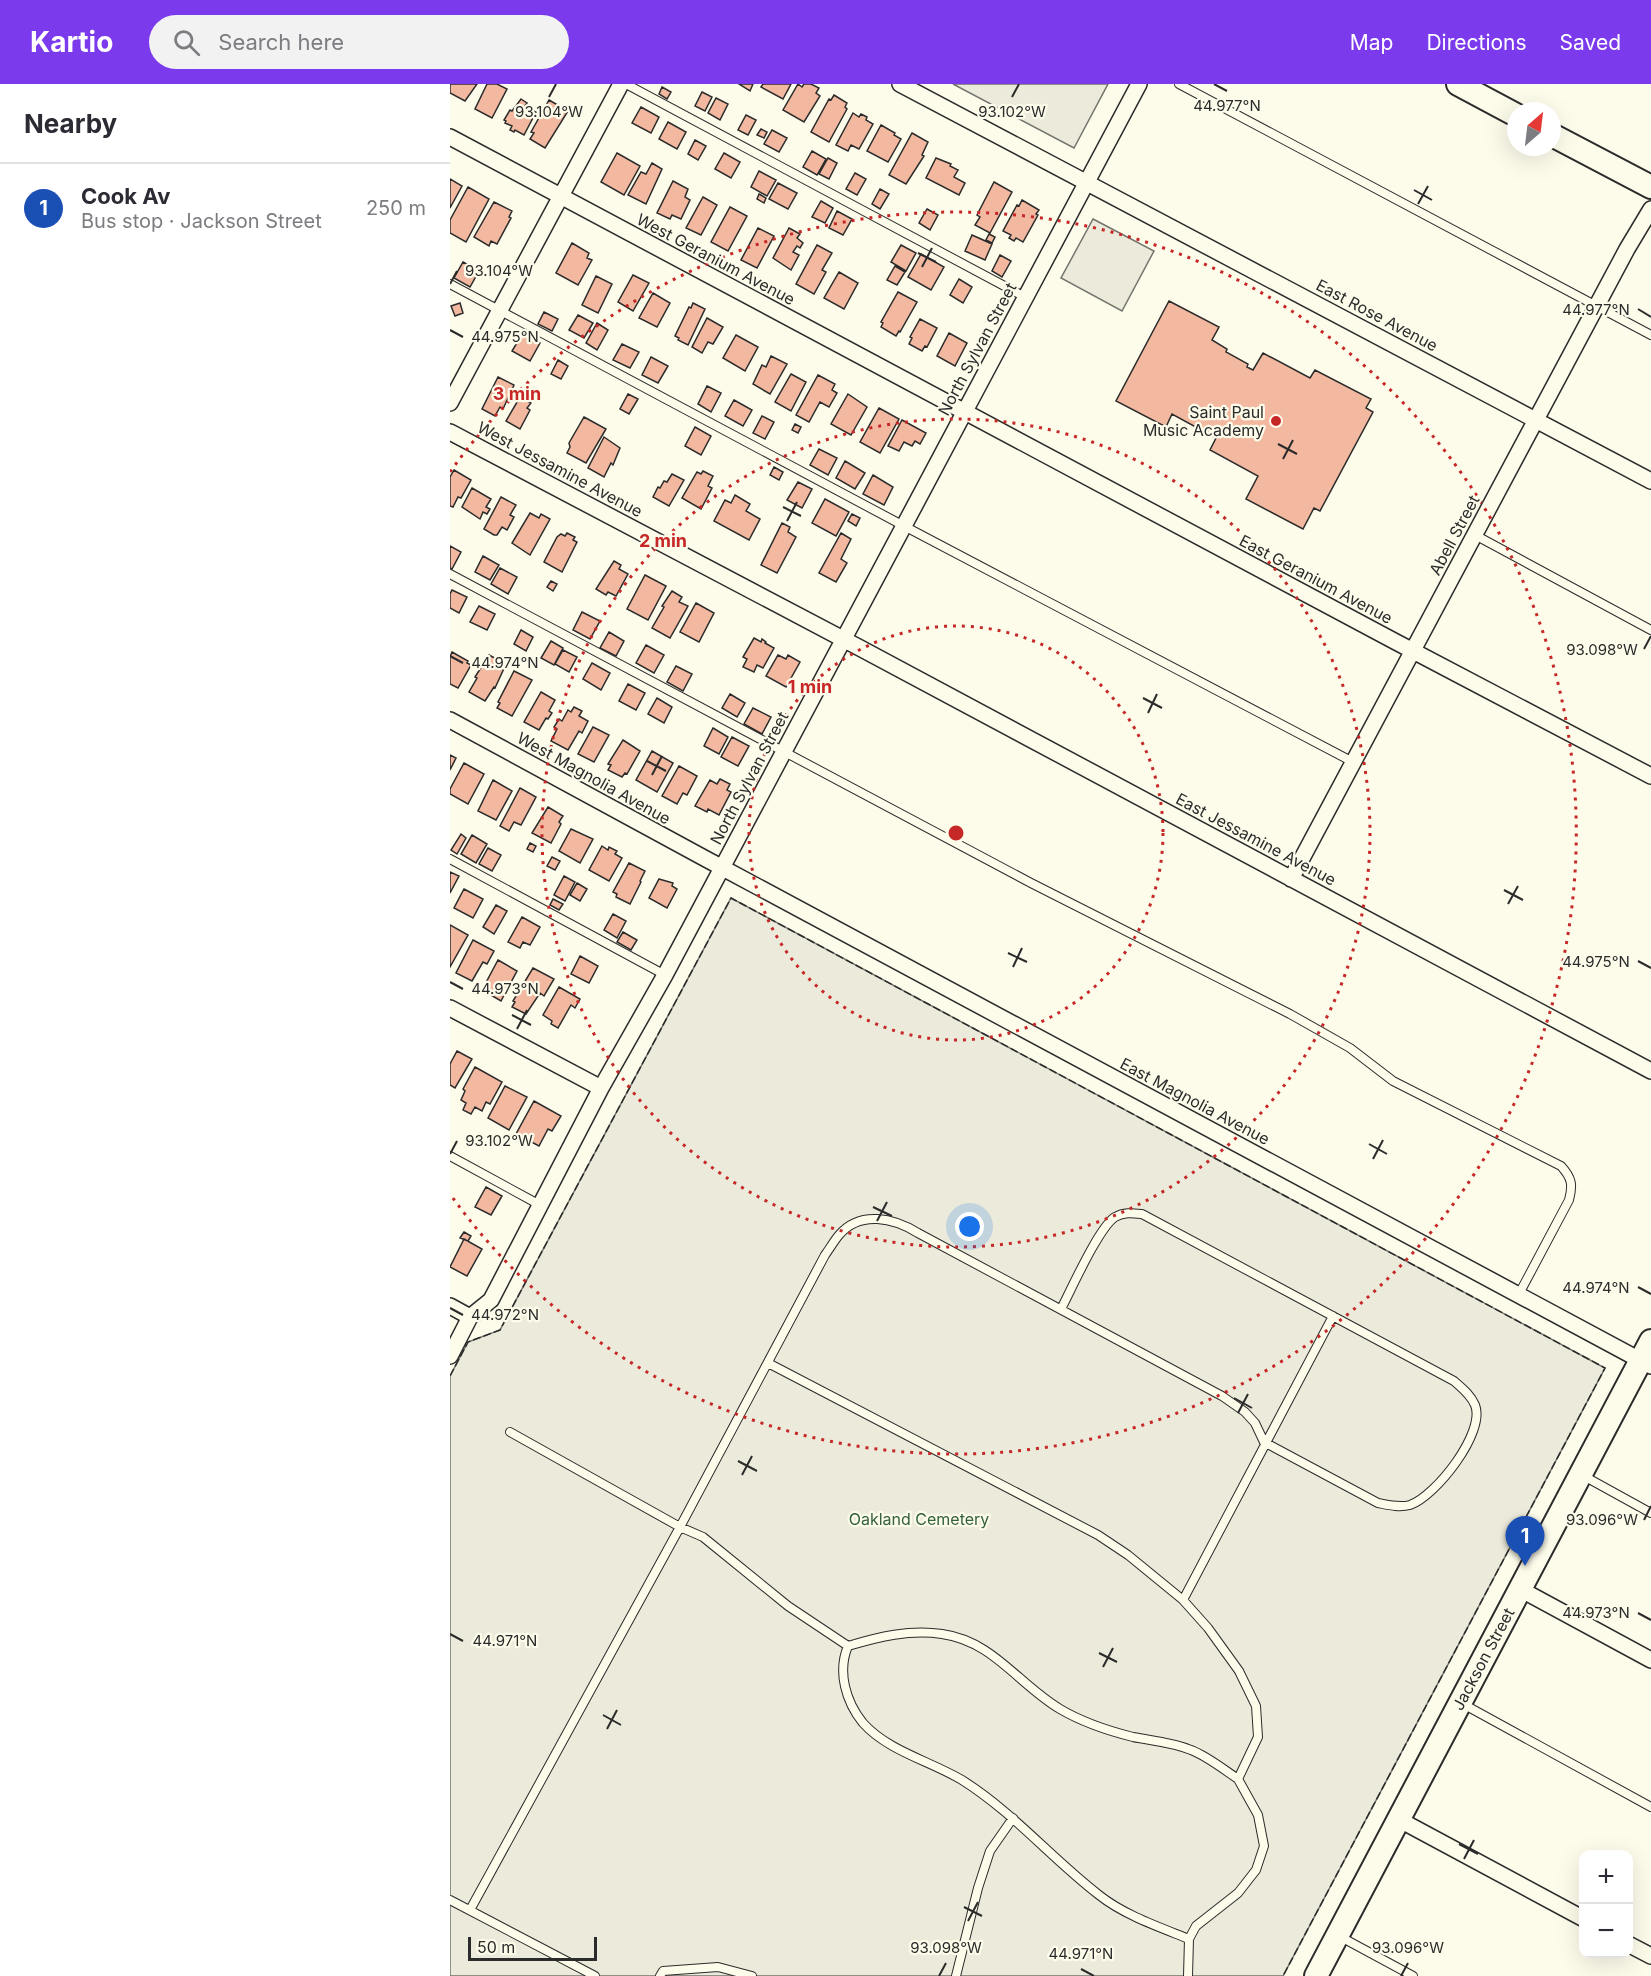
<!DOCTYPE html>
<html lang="en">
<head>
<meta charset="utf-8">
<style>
  :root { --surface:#fff; --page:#f2f2f3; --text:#2b2b33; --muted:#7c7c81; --line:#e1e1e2; --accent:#7c3aed }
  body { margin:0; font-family:Inter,sans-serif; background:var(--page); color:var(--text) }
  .controls { position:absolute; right:18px; bottom:18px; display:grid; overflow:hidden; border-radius:12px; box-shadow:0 6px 24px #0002 }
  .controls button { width:54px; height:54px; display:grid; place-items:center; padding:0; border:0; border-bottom:2px solid var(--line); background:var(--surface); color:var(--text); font:30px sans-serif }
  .compass { position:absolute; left:1057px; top:18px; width:54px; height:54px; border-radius:50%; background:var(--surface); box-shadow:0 6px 24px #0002; rotate:28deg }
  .scale { position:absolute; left:18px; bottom:15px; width:129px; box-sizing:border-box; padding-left:6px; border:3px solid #2b2b2b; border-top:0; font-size:16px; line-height:21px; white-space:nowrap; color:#2b2b2b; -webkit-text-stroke:4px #fdfbea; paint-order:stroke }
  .you { position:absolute; left:520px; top:1143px; width:21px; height:21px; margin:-15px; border:4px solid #fff; border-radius:50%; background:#1a73e8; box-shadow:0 0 0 9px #1a73e833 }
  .badge { display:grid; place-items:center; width:39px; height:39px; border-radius:50%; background:var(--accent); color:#fff; font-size:20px; font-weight:700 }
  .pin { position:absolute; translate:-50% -50px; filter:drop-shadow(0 2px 3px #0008) }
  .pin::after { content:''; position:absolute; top:32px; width:21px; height:18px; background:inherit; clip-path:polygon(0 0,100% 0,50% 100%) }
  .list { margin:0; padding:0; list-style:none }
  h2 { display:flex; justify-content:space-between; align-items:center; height:78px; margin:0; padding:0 24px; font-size:26px }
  h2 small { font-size:20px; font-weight:400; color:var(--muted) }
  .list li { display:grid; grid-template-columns:39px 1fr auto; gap:18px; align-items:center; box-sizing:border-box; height:90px; padding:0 24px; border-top:2px solid var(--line) }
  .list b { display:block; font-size:22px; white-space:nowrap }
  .list p { margin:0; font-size:20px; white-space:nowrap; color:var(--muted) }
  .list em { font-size:20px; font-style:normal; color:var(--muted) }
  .icon { flex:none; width:33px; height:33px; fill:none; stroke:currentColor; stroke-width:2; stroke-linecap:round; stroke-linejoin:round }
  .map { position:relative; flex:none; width:1201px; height:1892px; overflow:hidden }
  header { display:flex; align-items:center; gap:36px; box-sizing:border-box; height:84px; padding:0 30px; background:var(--accent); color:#fff }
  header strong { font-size:28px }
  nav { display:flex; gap:33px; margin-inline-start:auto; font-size:21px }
  .search { width:420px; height:54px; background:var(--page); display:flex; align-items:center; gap:15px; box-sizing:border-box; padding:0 21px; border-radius:33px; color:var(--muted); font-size:22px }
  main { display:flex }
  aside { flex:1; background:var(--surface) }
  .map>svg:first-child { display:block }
  .green { fill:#ecebdb; stroke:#74746e; stroke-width:1.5 }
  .building { fill:#f2b8a0; stroke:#2b2b2b; stroke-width:1.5 }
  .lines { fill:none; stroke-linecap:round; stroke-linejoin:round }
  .lane-casing { stroke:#2b2b2b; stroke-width:10 }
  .street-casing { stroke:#2b2b2b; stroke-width:18 }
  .secondary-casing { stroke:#2b2b2b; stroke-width:26 }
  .lane { stroke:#fdfbea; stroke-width:8 }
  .street { stroke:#fdfbea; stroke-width:15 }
  .secondary { stroke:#fdfbea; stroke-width:22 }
  .fence { stroke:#2b2b2b; stroke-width:1.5; stroke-dasharray:8 3; stroke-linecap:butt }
  .ticks { fill:none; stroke:#2b2b2b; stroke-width:2 }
  .ring { fill:none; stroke:#c62828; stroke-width:3; stroke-dasharray:3 6 }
  .poi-dot { fill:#c62828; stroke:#fdfbea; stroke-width:2 }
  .labels { text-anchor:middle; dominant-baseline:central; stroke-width:4.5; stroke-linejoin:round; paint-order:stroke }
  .street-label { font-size:16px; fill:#2b2b2b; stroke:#fdfbea }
  .poi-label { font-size:16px; fill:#2b2b2b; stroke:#fdfbea; text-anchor:end }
  .park-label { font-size:16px; fill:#34623c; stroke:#fdfbea }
  .ticks-label { font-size:15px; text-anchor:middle; fill:#2b2b2b; stroke:#fdfbea; stroke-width:4.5; stroke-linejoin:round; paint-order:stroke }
  .centre { fill:#c62828; stroke:#fdfbea; stroke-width:3 }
  .ring-label { font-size:18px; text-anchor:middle; font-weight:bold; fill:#c62828; stroke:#fdfbea; stroke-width:4.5; stroke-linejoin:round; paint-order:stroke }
</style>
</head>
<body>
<header>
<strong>Kartio</strong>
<div class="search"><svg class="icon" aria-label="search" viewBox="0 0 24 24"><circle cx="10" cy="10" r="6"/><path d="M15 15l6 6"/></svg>Search here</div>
<nav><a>Map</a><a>Directions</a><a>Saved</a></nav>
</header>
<main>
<aside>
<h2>Nearby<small></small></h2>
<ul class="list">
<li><span class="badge" style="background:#1a4fb4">1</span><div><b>Cook Av</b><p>Bus stop · Jackson Street</p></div><em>250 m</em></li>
</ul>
</aside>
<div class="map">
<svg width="1201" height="1892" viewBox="0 0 1201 1892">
  <rect width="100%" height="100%" fill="#fdfbea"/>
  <path class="green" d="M503 0H658L624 64Z
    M643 135 704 167 672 227 611 194Z
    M281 814 1155 1284 833 1892H0V1292L18 1258 50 1246Z"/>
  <path class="building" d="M0 0H27L15 17 0 9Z
    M37 0H47L57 5 42 34 25 25Z
    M289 0H303L300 7Z
    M313 0H341L333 15 311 3Z
    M348 0 352 3 354 0H361L369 4 366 9 370 12 354 38 333 26Z
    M212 3 221 8 217 15 209 10Z
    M252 8 262 13 255 27 245 22Z
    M384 11 397 19 395 23 397 25 379 58 361 48 379 15 381 16Z
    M266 14 278 20 270 36 258 29Z
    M71 15 77 19 75 22 86 28 74 51 65 46 64 48 60 46 62 42 55 39 56 37 54 36 60 26 62 27Z
    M99 16 118 27 95 64 80 55 84 49 81 48Z
    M191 23 209 33 201 49 182 39Z
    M403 29 409 33 411 30 417 33 416 36 423 40 409 65 401 61 398 67 386 61Z
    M296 31 306 36 298 51 288 46Z
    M218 38 236 48 227 65 209 55Z
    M431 41 445 49 444 51 451 55 438 78 417 67Z
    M311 45 317 48 314 54 307 51Z
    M322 46 337 54 329 68 314 60Z
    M462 49 478 58 472 71 474 72 456 100 439 91Z
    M245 56 256 62 248 76 238 70Z
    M362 67 376 75 367 91 353 83Z
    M167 69 190 82 174 111 151 98Z
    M274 69 290 78 281 94 265 85Z
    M378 74 387 79 379 95 369 90Z
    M486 74 501 80 500 82 508 86 504 93 515 99 509 111 476 94Z
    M202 79 212 85 196 120 178 111 191 88 196 90Z
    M309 87 326 96 317 112 301 103Z
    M405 89 416 95 407 111 396 105Z
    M0 95 12 102 0 124Z
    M223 97 238 105 235 113 240 116 231 135 222 131 220 135 207 129Z
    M544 98 562 108 540 149 525 141 530 133 527 131Z
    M328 99 347 109 338 125 319 115Z
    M18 103 39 115 16 158 0 149V136Z
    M430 105 439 110 430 125 422 120Z
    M309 110 316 114 314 119 307 115Z
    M253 113 267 121 251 151 236 144Z
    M572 116 589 126 586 130 588 131 573 158 566 154 564 157 559 154 561 151 553 147 567 121 569 122Z
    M371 117 383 124 375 139 362 133Z
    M44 118 62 127 59 133 61 134 47 160 41 157 39 162 24 153Z
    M280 123 297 132 278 167 261 158Z
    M477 125 488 131 480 146 469 139Z
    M387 127 402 135 393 151 379 144Z
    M308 144 324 152 307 184 291 176Z
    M339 144 350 150 347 154 353 159 350 164 347 162 343 168 349 171 341 186 323 174Z
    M539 150 545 153 542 159 536 156Z
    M522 151 542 160 535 176 515 167Z
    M122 159 139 169 137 174 142 176 128 201 106 189Z
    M367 161 382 169 372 186 376 188 364 210 346 200Z
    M451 161 466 169 456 187 441 178Z
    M471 170 494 183 481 206 458 193Z
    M550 171 561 177 552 193 542 187Z
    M13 178 29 187 20 203 4 194Z
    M445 182 455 188 447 201 437 196Z
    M389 188 408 199 394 225 374 214Z
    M183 191 199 199 183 227 168 218Z
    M146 192 162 200 148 229 132 221Z
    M509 195 522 203 513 219 500 211Z
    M448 208 467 218 450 248 449 247 446 252 431 243 433 239 431 238Z
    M203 209 220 219 207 243 189 234Z
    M719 217 769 243 762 256 777 265 776 268 798 280 797 283 803 286 813 269 860 294 865 286 921 315 916 324 923 328 870 427 864 424 853 445 796 415 808 392 760 366 766 354 722 330 716 343 666 317Z
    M10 219 13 229 5 232 1 222Z
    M243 219 255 225 238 261 228 256 229 254 225 252 239 223 241 224Z
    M94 228 108 235 102 247 88 240Z
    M128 231 143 239 134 254 119 246Z
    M257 234 273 243 263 260 258 258 252 269 242 263Z
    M470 235 487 244 477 263 475 262 472 267 459 260 462 254 460 253Z
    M147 239 158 246 147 266 136 259Z
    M73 249 90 259 80 277 62 267Z
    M499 249 517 259 505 282 487 272Z
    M286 251 308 263 295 287 273 274Z
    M172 260 189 268 180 284 163 276Z
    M321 272 337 280 320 310 303 300 312 281 316 283Z
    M201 273 218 282 208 299 192 291Z
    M108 276 118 282 111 295 101 290Z
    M341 290 356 298 341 327 325 318Z
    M368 291 385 300 382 306 387 309 379 323 370 318 359 338 346 331Z
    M48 293 64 301 53 325 50 323 45 332 32 325Z
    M257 302 271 309 261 328 248 320Z
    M178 310 188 315 179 330 170 325Z
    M398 310 417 323 401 351 381 340Z
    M70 313 81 319 77 324 80 326 70 345 56 337Z
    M284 316 302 326 293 342 275 332Z
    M429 324 449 335 430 369 410 358Z
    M312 332 324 338 315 355 303 349Z
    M134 333 156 345 136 379 117 369 120 363 119 359Z
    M452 336 476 349 470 360 465 357 462 362 454 358 449 367 438 362Z
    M345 340 351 343 348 349 342 346Z
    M245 343 261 352 251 371 235 362Z
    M154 353 170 364 163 381 161 379 154 393 138 384Z
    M369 365 387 374 378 391 360 381Z
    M395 377 415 389 405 405 386 394Z
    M324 383 333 388 329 396 320 391Z
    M4 386 21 396 11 414 8 413 3 423 0 422V393Z
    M253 387 263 392 258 402 262 404 251 425 232 414 247 388 251 390Z
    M222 390 234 396 219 422 203 413 208 403 210 404 214 397 217 398Z
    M423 391 443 403 434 421 413 410Z
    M348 398 362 405 352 424 337 416Z
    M22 404 41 415 36 423 40 425 37 430 33 428 30 435 12 423Z
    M285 411 300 420 296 427 310 435 299 456 264 437 275 416 281 419Z
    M51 413 66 421 60 431 64 433 57 446 52 443 47 451H44L34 445Z
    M375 415 399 428 386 452 362 439Z
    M80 429 89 434 91 430 100 435 80 471 62 459Z
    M402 430 410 434 406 442 398 437Z
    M332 439 340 443 338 448 346 453 327 489 311 481Z
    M117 449 125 453 123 456 127 458 112 488 94 478 107 453 111 450 115 452Z
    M391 449 401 455 391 475 397 479 386 498 369 489Z
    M0 462 11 468 2 485 0 484Z
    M33 472 49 481 40 496 25 488Z
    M164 477 171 481 169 485 178 490 166 512 158 508 156 511 146 505Z
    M50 484 67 493 58 510 41 500Z
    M195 491 216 502 198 536 177 525Z
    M101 497 107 500 103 507 97 503Z
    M2 506 17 513 9 529 0 524V510Z
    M222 507 232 513 229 518 238 522 220 554 202 544 214 523 212 522Z
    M246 519 264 529 249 558 230 548Z
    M29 522 45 530 37 546 20 538Z
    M132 528 150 537 140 555 123 546Z
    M71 546 83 553 76 567 64 560Z
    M159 548 174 557 166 572 150 564Z
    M304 554 311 558 312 555 316 558 315 559 324 564 313 584 307 581 304 588 293 583 297 575 293 573Z
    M101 557 113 564 104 581 91 574Z
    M196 561 214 571 204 589 186 579Z
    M113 566 127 573 119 588 105 580Z
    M2 568 18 577 17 579 21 581 8 604 0 600V573Z
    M39 571 56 580 45 604 44 603 35 617 19 608 27 594 25 593Z
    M328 571 336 575 338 571 350 578 336 603 316 592Z
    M142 579 160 589 151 606 133 595Z
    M226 582 242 590 233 607 217 598Z
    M64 587 82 596 62 632 47 624 50 619 48 618Z
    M178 600 195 609 186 626 169 617Z
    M91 608 105 616 99 627 102 629 98 635 96 634 89 646 74 638Z
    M280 610 295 619 287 633 272 624Z
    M207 614 222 623 214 639 198 630Z
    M124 623 132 627 129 632 138 637 132 649 129 647 118 666 101 657 107 645 104 643 109 635 112 637 118 626 121 628Z
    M303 624 321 633 312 650 294 640Z
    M143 643 159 651 144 678 128 670Z
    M263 644 278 653 269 670 254 662Z
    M282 653 299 662 288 682 271 673Z
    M173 656 190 667 177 690 175 689 172 693 158 686 161 681 158 680Z
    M202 667 223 679 207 708 186 696Z
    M0 671 6 674 0 686Z
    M14 679 34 690 18 720 0 710V705Z
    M229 682 247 692 237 711 233 709 227 720 212 712Z
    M270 695 280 700 277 706 281 708 269 731 258 725 257 728 245 722 260 696 267 700Z
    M43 696 62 707 46 736 28 727Z
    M70 704 86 713 71 741 64 738 59 747 50 742Z
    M98 723 113 732 109 738 111 740 101 759 82 749Z
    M121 745 143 755 130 779 109 767Z
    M11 750 16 754 7 770 1 766Z
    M22 751 37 760 26 779 11 770Z
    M80 759 86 762 83 768 77 765Z
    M152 762 158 766 159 763 167 767 165 770 172 774 159 797 139 786Z
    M38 764 51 771 42 787 29 780Z
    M102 773 110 777 105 786 97 782Z
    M179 779 195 787 190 797 191 798 180 820 166 813 167 810 163 808Z
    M0 788 9 792 0 809Z
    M114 792 125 798 115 817 104 811Z
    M209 795 223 799 222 802 227 805 217 824 199 814Z
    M127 799 137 805 130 817 120 811Z
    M14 805 33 815 23 834 4 824Z
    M103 815 113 820 109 826 100 821Z
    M46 821 57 827 44 850 33 843Z
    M163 830 176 837 167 854 154 846Z
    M72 833 90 843 80 861 73 858 70 864 58 858Z
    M0 841 18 851 0 883Z
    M173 848 187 856 181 866 167 858Z
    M23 856 44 867 37 880 33 878 22 897 6 889Z
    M130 872 148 882 139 899 121 890Z
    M48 876 67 887 51 917 32 906Z
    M83 884 104 895 94 912 90 909 76 930 62 923 65 918 63 917Z
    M109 903 130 915 125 924 121 921 108 944 101 940 102 937 93 931Z
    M7 967 22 975 5 1004 0 1001V980Z
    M25 983 52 998 40 1020 36 1018 32 1027 25 1023 21 1030 13 1026 16 1019 11 1016 15 1007 13 1005Z
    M55 1002 77 1013 59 1046 38 1034Z
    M84 1017 111 1032 102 1047 98 1045 89 1062 66 1050Z
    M36 1103 52 1112 41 1131 25 1123Z
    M14 1148 21 1152 18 1157 10 1154Z
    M14 1155 32 1165 17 1192 0 1183Z"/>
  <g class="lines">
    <defs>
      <path id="lane" d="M176 0 575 213
        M729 0 1201 251
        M0 200 454 442 903 678
        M1025 451 1201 546
        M0 490 581 799 840 930 900 964 943 997 1111 1082C1122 1094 1123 1101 1119 1116L1069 1210
        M0 775 215 891
        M0 1072 90 1121
        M318 1279 648 1451 678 1471 733 1516 758 1544 789 1587 806 1622 808 1653 788 1695 808 1731 814 1762 806 1786 788 1809 746 1842 739 1855 738 1892
        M60 1348 230 1443 253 1453 338 1522 398 1562
        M1132 1391 1201 1429
        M733 1516 883 1232
        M1013 1620 1201 1723
        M0 1816 145 1892
        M20 1826 230 1443 375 1171C380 1164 384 1157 389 1151 410 1126 444 1134 468 1149L772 1312 795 1328 805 1339 814 1358 928 1419C938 1421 949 1424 960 1421 986 1412 1036 1348 1025 1321 1021 1311 1012 1304 1004 1297L692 1130C682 1129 674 1128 665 1133 649 1143 621 1206 611 1225
        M889 1852 963 1892
        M739 1855C709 1843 674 1831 649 1811 601 1774 563 1728 512 1696 480 1677 438 1667 413 1639 396 1618 387 1588 398 1562 428 1553 460 1545 492 1550 543 1557 568 1600 610 1625 632 1638 659 1647 683 1653 703 1657 722 1658 741 1666 757 1672 773 1685 788 1695
        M210 1892 213 1887 268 1883 302 1892
        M506 1892 528 1804 540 1767 563 1734"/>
      <path id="street" d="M450 0 1201 397
        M0 53 946 558 1201 692
        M0 319 171 0
        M0 348 410 564 1201 987
        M0 636 256 775 1201 1282
        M841 795 1177 165 1201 125
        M0 924 151 1004
        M0 1222 20 1233
        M0 1272 20 1233 41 1216 151 1004 215 891 689 0
        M1070 1505 1201 1576
        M948 1735 1134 1835
        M1178 1860 1201 1872"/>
      <path id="secondary" d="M1008 0 1066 31
        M1102 51 1201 103
        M866 1892 1201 1257"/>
    </defs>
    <use href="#lane" class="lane-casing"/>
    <use href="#street" class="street-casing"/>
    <use href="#secondary" class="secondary-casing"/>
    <use href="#lane" class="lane"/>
    <use href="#street" class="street"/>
    <use href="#secondary" class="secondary"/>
    <path class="fence" d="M0 1292 18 1258 50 1246 281 814 1155 1284 833 1892"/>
  </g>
  <path class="ticks" d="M764 0 777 7M99 13 106 0M562 13 569 0M964 106 982 116M968 120 978 102M468 169 486 178M472 183 482 164M0 200 7 187M1188 225 1201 233M0 246 13 253M828 360 847 370M833 375 843 356M333 423 351 432M337 437 347 418M1194 565 1201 552M0 572 13 579M693 614 712 624M698 629 707 610M197 677 216 687M202 691 212 672M1054 806 1073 816M1058 820 1068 802M558 869 577 878M1188 877 1201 884M563 883 572 864M0 898 13 905M62 931 81 941M67 945 77 926M919 1060 937 1070M0 1070 7 1057M923 1075 933 1056M423 1123 442 1132M427 1137 437 1118M1188 1203 1201 1210M0 1224 13 1231M784 1314 802 1324M788 1329 798 1310M288 1377 307 1387M292 1391 302 1372M1194 1436 1201 1422M1188 1529 1201 1536M0 1550 13 1557M649 1569 667 1578M653 1583 663 1564M153 1631 171 1641M157 1645 167 1626M1009 1760 1028 1770M1014 1775 1024 1756M514 1823 532 1832M518 1837 528 1818M631 1885 644 1892M489 1892 496 1879M951 1892 958 1879"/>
  <g class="ring">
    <circle cx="506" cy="749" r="207"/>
    <circle cx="506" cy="749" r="414"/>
    <path d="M0 388A621 621 0 1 1 0 1110"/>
  </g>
  <circle class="poi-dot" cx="826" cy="337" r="6"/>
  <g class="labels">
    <g class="street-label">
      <text transform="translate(266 175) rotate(28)">West Geranium Avenue</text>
      <text transform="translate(927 231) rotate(28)">East Rose Avenue</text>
      <text transform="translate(527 265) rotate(-62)">North Sylvan Street</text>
      <text transform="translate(110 385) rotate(28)">West Jessamine Avenue</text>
      <text transform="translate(1004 451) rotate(-62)">Abell Street</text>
      <text transform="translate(866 495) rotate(28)">East Geranium Avenue</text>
      <text transform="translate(144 694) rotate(29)">West Magnolia Avenue</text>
      <text transform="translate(299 694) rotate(-62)">North Sylvan Street</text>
      <text transform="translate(806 755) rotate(28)">East Jessamine Avenue</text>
      <text transform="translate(745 1017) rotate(28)">East Magnolia Avenue</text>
      <text transform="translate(1033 1575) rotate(-62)">Jackson Street</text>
    </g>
    <g class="poi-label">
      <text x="814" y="328">Saint Paul<tspan x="814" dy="18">Music Academy</tspan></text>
    </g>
    <g class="park-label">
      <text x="469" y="1435">Oakland Cemetery</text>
    </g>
  </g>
  <g class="ticks-label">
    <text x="777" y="27">44.977°N</text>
    <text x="99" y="33">93.104°W</text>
    <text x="562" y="33">93.102°W</text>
    <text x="49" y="192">93.104°W</text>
    <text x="1146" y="231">44.977°N</text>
    <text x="55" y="258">44.975°N</text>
    <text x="1152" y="571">93.098°W</text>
    <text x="55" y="584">44.974°N</text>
    <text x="1146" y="883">44.975°N</text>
    <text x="55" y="910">44.973°N</text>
    <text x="49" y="1062">93.102°W</text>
    <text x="1146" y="1209">44.974°N</text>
    <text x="55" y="1236">44.972°N</text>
    <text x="1152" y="1441">93.096°W</text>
    <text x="1146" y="1534">44.973°N</text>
    <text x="55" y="1562">44.971°N</text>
    <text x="496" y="1869">93.098°W</text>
    <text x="958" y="1869">93.096°W</text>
    <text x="631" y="1875">44.971°N</text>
  </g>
  <circle cx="506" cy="749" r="9" class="centre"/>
  <g class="ring-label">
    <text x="67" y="316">3 min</text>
    <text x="213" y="463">2 min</text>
    <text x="360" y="609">1 min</text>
  </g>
</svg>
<div class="controls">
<button>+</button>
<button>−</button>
</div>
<svg class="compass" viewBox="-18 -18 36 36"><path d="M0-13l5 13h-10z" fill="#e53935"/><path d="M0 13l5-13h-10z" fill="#7c7c81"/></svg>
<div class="scale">50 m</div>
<div class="you"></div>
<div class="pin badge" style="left:1075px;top:1482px;background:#1a4fb4">1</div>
</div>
</main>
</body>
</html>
